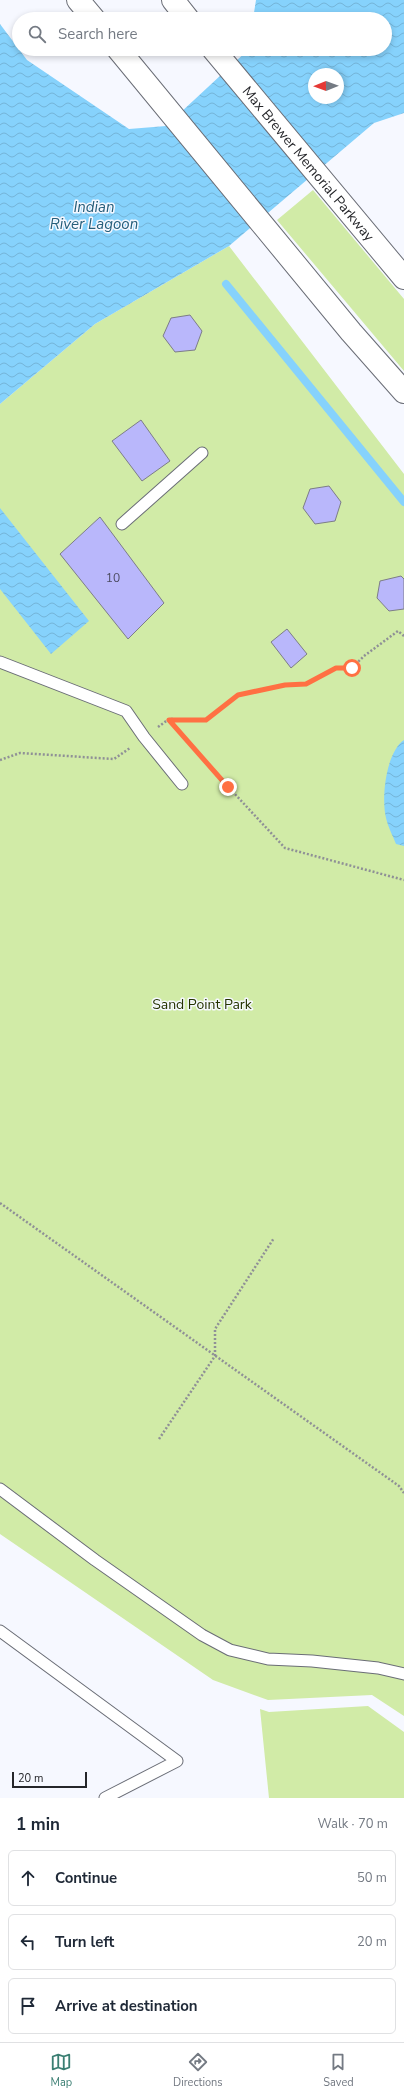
<!DOCTYPE html>
<html lang="en">
<head>
<meta charset="utf-8">
<style>
  :root { --surface:#fff; --page:#f2f2f3; --text:#1f2937; --muted:#747a83; --line:#e0e1e3; --accent:#3a7e72 }
  body { margin:0; font-family:"Nunito Sans",sans-serif; background:var(--page); color:var(--text) }
  .compass { position:absolute; left:308px; top:68px; width:36px; height:36px; border-radius:50%; background:var(--surface); box-shadow:0 2px 6px #0003; rotate:269deg }
  .scale { position:absolute; left:12px; bottom:10px; width:75px; box-sizing:border-box; padding-left:4px; border:2px solid #25262a; border-top:0; font-size:11px; line-height:14px; white-space:nowrap; color:#25262a; -webkit-text-stroke:3px #f6f8ff; paint-order:stroke }
  .stop { position:absolute; width:12px; height:12px; margin:-9px; border:3px solid #ff7043; border-radius:50%; background:#fff }
  .stop.end { background:#ff7043; border-color:#fff; box-shadow:0 1px 4px #0008 }
  .list { margin:0; padding:0; list-style:none }
  h2 { display:flex; justify-content:space-between; align-items:center; height:52px; margin:0; padding:0 16px; font-size:17px }
  h2 small { font-size:13px; font-weight:400; color:var(--muted) }
  .list li { display:grid; grid-template-columns:26px 1fr auto; gap:12px; align-items:center; box-sizing:border-box; height:56px; margin:0 8px 8px; padding:0 8px; border:1px solid var(--line); border-radius:6px }
  .list b { display:block; font-size:15px; white-space:nowrap }
  .list em { font-size:13px; font-style:normal; color:var(--muted) }
  .icon { flex:none; width:22px; height:22px; fill:none; stroke:currentColor; stroke-width:2; stroke-linecap:round; stroke-linejoin:round }
  .map { position:relative; flex:none; width:404px; height:1798px; overflow:hidden }
  .search { position:absolute; background:var(--surface); box-shadow:0 2px 6px #0003; left:12px; right:12px; top:12px; height:44px; display:flex; align-items:center; gap:10px; box-sizing:border-box; padding:0 14px; border-radius:22px; color:var(--muted); font-size:15px }
  .sheet { height:244px; background:var(--surface) }
  nav { display:flex; justify-content:space-around; align-items:center; box-sizing:border-box; height:56px; border-top:1px solid var(--line); background:var(--surface); font-size:11px; color:var(--muted) }
  nav a { display:grid; justify-items:center; gap:2px }
  nav .on { color:var(--accent) }
  .map>svg:first-child { display:block }
  .green { fill:#d1eba7 }
  .water { fill:url(#water-waves); fill-rule:evenodd }
  .lines { fill:none; stroke-linecap:round; stroke-linejoin:round }
  .stream { stroke:#86d2fc; stroke-width:8 }
  .building { fill:#b9b7fb; stroke:#7d7d87 }
  .lane-casing { stroke:#6a6d76; stroke-width:13 }
  .street-casing { stroke:#6a6d76; stroke-width:24 }
  .secondary-casing { stroke:#6a6d76; stroke-width:24 }
  .path { stroke:#8f9096; stroke-width:2.5; stroke-dasharray:2 2; stroke-linecap:butt }
  .lane { stroke:#fff; stroke-width:11 }
  .street { stroke:#fff; stroke-width:22 }
  .secondary { stroke:#fff; stroke-width:22 }
  .route { stroke:#ff7043; stroke-width:5 }
  .labels { text-anchor:middle; dominant-baseline:central; stroke-width:3; stroke-linejoin:round; paint-order:stroke }
  .number-label { font-size:12px; fill:#4a4a5e }
  .street-label { font-size:14px; fill:#25262a; stroke:#f6f8ff }
  .park-label { font-size:14px; fill:#253400; stroke:#f6f8ff }
  .water-label { font-size:15px; font-style:italic; fill:#255e7b; stroke:#f6f8ff }
</style>
</head>
<body>
<div class="map">
<svg width="404" height="1798" viewBox="0 0 404 1798">
  <defs>
    <pattern id="water-waves" width="16" height="10" patternUnits="userSpaceOnUse"><rect width="16" height="10" fill="#86d2fc"/><path d="M0 5q4-4 8 0t8 0" fill="none" stroke="#74b4d8"/></pattern>
  </defs>
  <rect width="100%" height="100%" fill="#f6f8ff"/>
  <path class="green" d="M313 190 404 299V371L277 220Z
    M229 246 404 474V1716L372 1695 268 1700 213 1680 0 1534V404L95 324Z
    M368 1706 404 1732V1798H269L260 1709 269 1712Z"/>
  <path class="water" d="M256 0H404V113L374 123 229 246 95 324 0 404V24L27 60 129 129 166 126 249 49H385V19H253ZM314 74H338V98H314Z
    M0 508 89 621 51 654 0 589Z
    M404 740V846L396 844C393 836 388 827 386 818 381 798 386 752 404 740Z"/>
  <g class="lines">
    <path class="stream" d="M226 284 404 502"/>
  </g>
  <path class="building" d="M190 315 202 331 195 350 175 352 163 336 171 318Z
    M141 420 170 461 142 481 112 441Z
    M329 486 341 502 335 521 315 524 303 508 310 489Z
    M100 517 164 603 128 639 60 554Z
    M401 576 404 579V609L389 611 377 598 380 581Z
    M287 629 307 654 291 668 271 642Z"/>
  <g class="lines">
    <defs>
      <path id="lane" d="M122 524 202 453
        M0 662 126 711 144 737 182 784
        M0 1489 95 1560 202 1635 230 1650 268 1659 312 1661 378 1668 404 1674
        M0 1631 177 1761 105 1798"/>
      <path id="street" d="M78 0 94 19
        M118 49 351 332 404 392"/>
      <g id="secondary">
        <path d="M173 0 188 19"/>
        <path id="s1" d="M213 49 404 278"/>
      </g>
    </defs>
    <use href="#lane" class="lane-casing"/>
    <use href="#street" class="street-casing"/>
    <use href="#secondary" class="secondary-casing"/>
    <path class="path" d="M404 636 398 631 364 656 352 668H335L306 684 285 685 238 695 206 720 169 719 207 764 285 848 404 880
      M158 727 169 719
      M0 760 20 753 114 759 130 748
      M0 1203 399 1486 404 1493
      M159 1439 215 1356V1329L274 1238"/>
    <use href="#lane" class="lane"/>
    <use href="#street" class="street"/>
    <use href="#secondary" class="secondary"/>
  </g>
  <g class="lines">
    <path class="route" d="M228 787 169 720H206L238 695 285 685 306 684 336 668H352"/>
  </g>
  <g class="labels">
    <g class="number-label">
      <text x="113" y="578">10</text>
    </g>
    <g class="street-label">
      <text stroke="none"><textPath href="#s1" startOffset="149">Max Brewer Memorial Parkway</textPath></text>
    </g>
    <g class="park-label">
      <text x="202" y="1004">Sand Point Park</text>
    </g>
    <g class="water-label">
      <text x="94" y="207">Indian<tspan x="94" dy="17">River Lagoon</tspan></text>
    </g>
  </g>
</svg>
<svg class="compass" viewBox="-18 -18 36 36"><path d="M0-13l5 13h-10z" fill="#e53935"/><path d="M0 13l5-13h-10z" fill="#747a83"/></svg>
<div class="scale">20 m</div>
<div class="stop" style="left:352px;top:668px"></div>
<div class="stop end" style="left:228px;top:787px"></div>
<div class="search"><svg class="icon" aria-label="search" viewBox="0 0 24 24"><circle cx="10" cy="10" r="6"/><path d="M15 15l6 6"/></svg>Search here</div>
</div>
<section class="sheet">
<h2>1 min<small>Walk · 70 m</small></h2>
<ul class="list">
<li><svg class="icon" aria-label="ahead" viewBox="0 0 24 24"><path d="M12 20V5M6 11l6-6 6 6"/></svg><div><b>Continue</b></div><em>50 m</em></li>
<li><svg class="icon" aria-label="left" viewBox="0 0 24 24"><path d="M17 20v-9H6M10 6l-5 5 5 5"/></svg><div><b>Turn left</b></div><em>20 m</em></li>
<li><svg class="icon" aria-label="arrive" viewBox="0 0 24 24"><path d="M6 21V4h12l-3 4 3 4H6"/></svg><div><b>Arrive at destination</b></div></li>
</ul>
</section>
<nav>
<a class="on"><svg class="icon" aria-label="map" viewBox="0 0 24 24"><path d="M3 6l6-2 6 2 6-2v14l-6 2-6-2-6 2zM9 4v14M15 6v14"/></svg>Map</a>
<a><svg class="icon" aria-label="directions" viewBox="0 0 24 24"><path d="M12 3l9 9-9 9-9-9zM9 14v-3h6M13 9l2 2-2 2"/></svg>Directions</a>
<a><svg class="icon" aria-label="saved" viewBox="0 0 24 24"><path d="M7 4h10v16l-5-4-5 4z"/></svg>Saved</a>
</nav>
</body>
</html>
